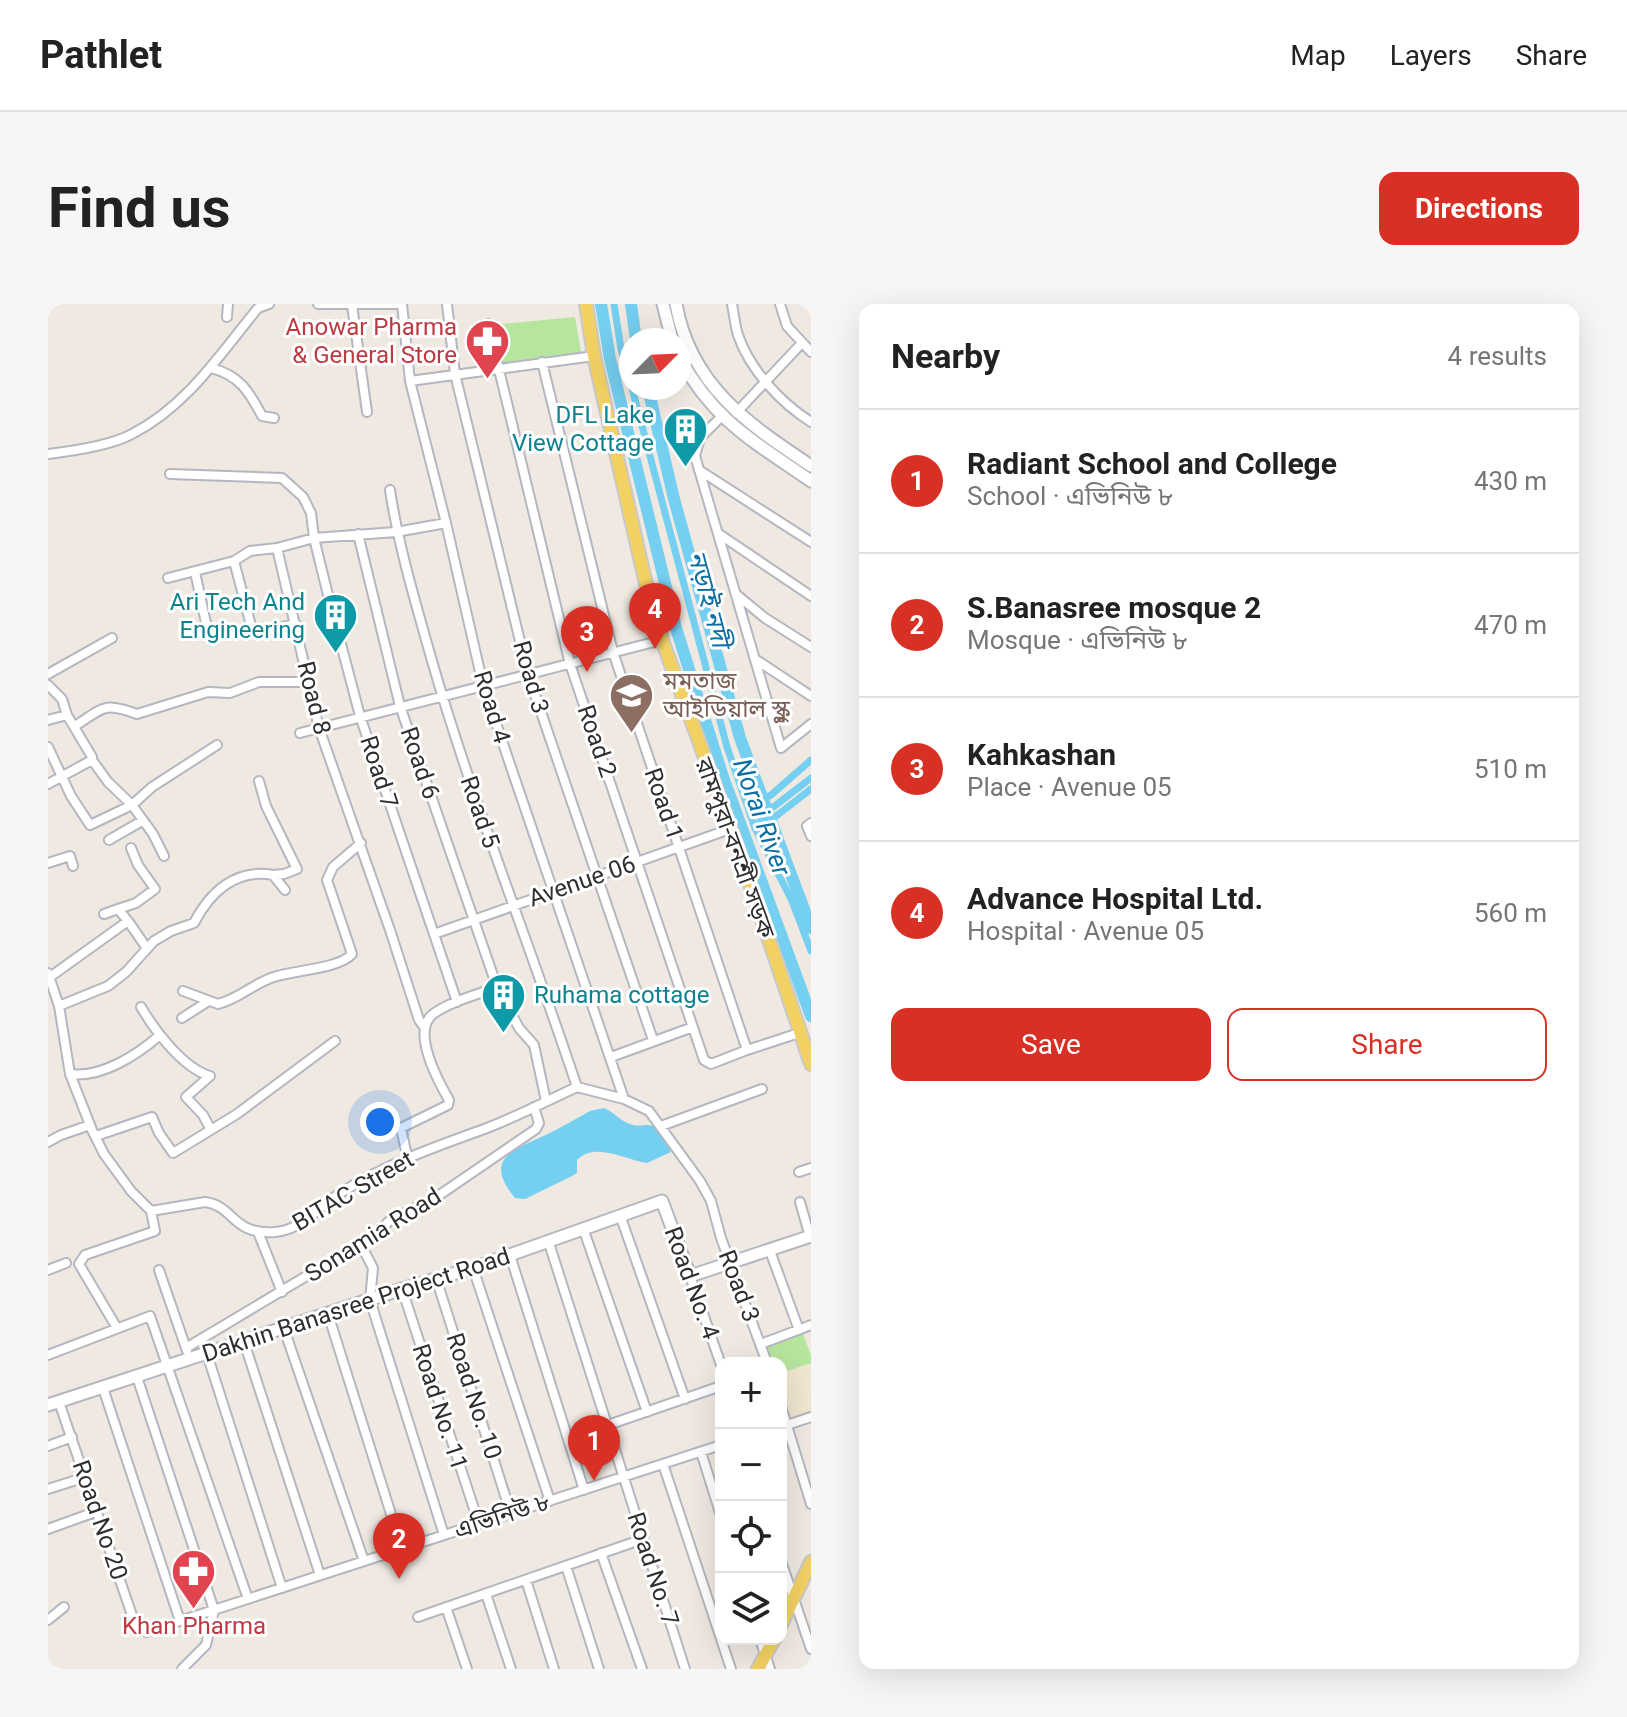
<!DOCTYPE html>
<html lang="en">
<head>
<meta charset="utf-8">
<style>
  :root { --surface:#fff; --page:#f6f6f6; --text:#222; --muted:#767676; --line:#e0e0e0; --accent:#d93025 }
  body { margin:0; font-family:Roboto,"Noto Sans Bengali",sans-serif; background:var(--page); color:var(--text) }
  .controls { position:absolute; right:24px; bottom:24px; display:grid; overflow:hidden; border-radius:16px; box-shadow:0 8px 32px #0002 }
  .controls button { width:72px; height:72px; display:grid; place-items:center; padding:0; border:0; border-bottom:2px solid var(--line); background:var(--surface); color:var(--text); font:40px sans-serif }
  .compass { position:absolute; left:571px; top:24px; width:72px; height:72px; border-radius:50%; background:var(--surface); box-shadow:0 8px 32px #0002; rotate:66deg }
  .you { position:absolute; left:332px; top:818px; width:28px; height:28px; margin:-20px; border:6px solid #fff; border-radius:50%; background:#1a73e8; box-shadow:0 0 0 12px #1a73e833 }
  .badge { display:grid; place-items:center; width:52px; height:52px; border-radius:50%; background:var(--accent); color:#fff; font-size:26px; font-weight:700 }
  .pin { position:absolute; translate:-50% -66px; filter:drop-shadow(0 2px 4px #0008) }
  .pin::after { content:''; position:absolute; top:42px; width:28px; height:24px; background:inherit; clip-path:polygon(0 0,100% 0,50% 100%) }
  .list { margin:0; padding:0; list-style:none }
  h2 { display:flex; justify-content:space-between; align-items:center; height:104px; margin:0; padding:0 32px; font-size:34px }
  h2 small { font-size:26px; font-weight:400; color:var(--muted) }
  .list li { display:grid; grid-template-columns:52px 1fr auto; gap:24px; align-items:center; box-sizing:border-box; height:144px; padding:0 32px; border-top:2px solid var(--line) }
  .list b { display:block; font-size:30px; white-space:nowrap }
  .list p { margin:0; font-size:26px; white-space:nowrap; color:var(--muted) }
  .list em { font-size:26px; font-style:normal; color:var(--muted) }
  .actions { display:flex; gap:16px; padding:24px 32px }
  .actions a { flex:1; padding:18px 0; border:2px solid var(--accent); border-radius:16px; text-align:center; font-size:28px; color:var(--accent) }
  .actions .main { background:var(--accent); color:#fff }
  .icon { flex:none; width:44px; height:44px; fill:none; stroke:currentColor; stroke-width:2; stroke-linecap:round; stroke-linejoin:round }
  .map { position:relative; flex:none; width:763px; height:1365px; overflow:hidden; border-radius:16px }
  header { display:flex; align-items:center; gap:48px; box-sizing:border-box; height:112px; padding:0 40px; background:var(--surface); border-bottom:2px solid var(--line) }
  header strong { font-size:38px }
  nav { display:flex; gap:44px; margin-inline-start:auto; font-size:28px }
  .intro { display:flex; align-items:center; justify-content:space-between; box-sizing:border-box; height:192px; padding:0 48px }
  h1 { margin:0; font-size:56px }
  .button { padding:20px 36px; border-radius:16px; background:var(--accent); color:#fff; font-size:28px; font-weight:700 }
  main { display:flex; gap:48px; padding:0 48px }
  aside { flex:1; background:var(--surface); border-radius:16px; box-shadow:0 8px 32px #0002 }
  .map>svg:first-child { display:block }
  .education { fill:#f0e6d1 }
  .green { fill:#b6e59e }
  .water { fill:#75cff0 }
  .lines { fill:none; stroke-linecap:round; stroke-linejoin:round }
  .canal { stroke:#75cff0; stroke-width:7 }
  .river { stroke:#75cff0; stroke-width:12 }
  .street-casing { stroke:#b4b7c1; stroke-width:12 }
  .secondary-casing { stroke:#b4b7c1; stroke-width:15 }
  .primary-casing { stroke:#c9c9c9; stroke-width:16 }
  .street { stroke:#fff; stroke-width:8 }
  .secondary { stroke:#fff; stroke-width:11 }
  .primary { stroke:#f2d163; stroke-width:12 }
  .labels { text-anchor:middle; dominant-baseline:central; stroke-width:6; stroke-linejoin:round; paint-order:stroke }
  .health-label { font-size:24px; fill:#be3a42; stroke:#fff; text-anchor:end }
  .culture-label { font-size:24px; fill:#0d838f; stroke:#fff; text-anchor:end }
  .street-label { font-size:24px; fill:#2e2e2e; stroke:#fff }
  .education-label { font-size:24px; fill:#785e54; stroke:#fff; text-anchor:start }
  .water-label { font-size:26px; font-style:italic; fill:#0d6fa3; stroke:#fff }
</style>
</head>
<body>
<header>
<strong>Pathlet</strong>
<nav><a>Map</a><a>Layers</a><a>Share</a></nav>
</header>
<div class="intro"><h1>Find us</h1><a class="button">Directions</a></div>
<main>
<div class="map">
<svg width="763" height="1365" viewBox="0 0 763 1365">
  <rect width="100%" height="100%" fill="#efe9e1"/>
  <path class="education" d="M763 1051V1113L739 1121 733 1102V1059Z"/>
  <path class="green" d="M527 13 533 48 450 62 444 21Z
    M753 1025 763 1051V1059L733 1069V1059H719L713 1040Z"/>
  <path class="water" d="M556 804C566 808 574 819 585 821 595 823 600 818 610 824L623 848 599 859C578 856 547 837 529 856V869L524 872 477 895 467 894C433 853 468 845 502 829 515 822 528 815 542 807Z"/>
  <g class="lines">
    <path class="canal" d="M566 0 573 45 583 81
      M584 84 679 443 707 524 744 597 763 647
      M763 456 723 491 715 495 723 516 763 485
      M707 524 720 507 763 474"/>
    <path class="river" d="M553 0 562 55 628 324 675 473 763 712
      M583 0 588 36
      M600 84 626 195 692 434 763 624"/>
    <defs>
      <path id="street" d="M270 0H354
        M354 0 362 77 398 219 435 381 576 795
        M399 0 407 70 480 370 605 736
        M684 0C686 10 687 22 690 31 702 66 733 99 763 118
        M732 0 739 22 763 48
        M304 1 319 108
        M179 13 180 0
        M440 20 522 360 656 756 663 760 699 746
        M494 58 565 348 699 746 751 729
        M163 64C191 71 201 87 214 112L226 114
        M362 77 546 52
        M688 109 753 40
        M673 113 652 134 647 152 733 444 763 420
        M0 150C25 147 62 142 84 130 139 102 172 50 210 4L221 0
        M651 166 763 238
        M122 170 234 174 255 193 263 209 266 234 279 287 312 412 409 698
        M342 186C351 245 368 300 384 357 426 502 482 641 529 783
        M310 230 352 402 449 683C429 691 403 697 385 710 363 727 390 777 401 796L400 801 353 824 359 852
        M671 230 763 292
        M186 257 205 329 248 320
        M147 268 160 328
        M120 274 186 257 202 247 229 244
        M689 291 717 314 763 343
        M707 355 763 392
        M0 370 64 334
        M0 381 14 395 19 411
        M0 416 19 411 44 453V456L0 480
        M27 422C56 403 56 398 89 410L160 388 182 389 211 378H263
        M252 429 614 336
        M0 443 23 492 42 521 84 501 105 530 116 552
        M44 456 60 478 84 501 104 483 169 441
        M211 477 218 502 249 565 236 570 225 571
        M763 519 759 522 763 532
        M61 536 94 517
        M0 559 22 552 25 562
        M70 605 88 599 107 585 90 561 83 544
        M56 610 70 605 80 617
        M386 630 682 525
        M0 669 11 702 22 770 44 826 56 850 83 887 103 907 157 898C187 902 183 931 227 928 255 926 272 901 294 888 337 861 381 845 428 828 463 816 496 798 529 783
        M2 673 80 617 98 643
        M449 683 471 724 486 741 498 797
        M135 687 170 700C191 695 206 679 226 673 246 666 291 665 304 650L279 576 285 563 313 539
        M11 702 60 682 78 668 106 637 123 627 146 619C162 588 188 564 225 571L237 586
        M93 703C107 727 135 764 162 772L138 793 155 811 162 824
        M134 714 159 698
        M376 723 371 716 342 626 271 424 229 244 266 234 348 228 398 219
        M563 753 645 723
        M22 770C54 774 89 751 112 731
        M529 783 576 795 601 807 652 877 663 897 673 934 719 1059
        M613 822 714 785
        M48 832 104 813 111 829 125 849 189 810 287 737
        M0 838 13 831 42 821
        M751 868 763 864
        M752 898 762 933
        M572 911 637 1095
        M535 924 599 1108
        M210 928 234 988
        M500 936 637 1365
        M312 939 325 964 322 996 396 1231
        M722 947 751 1026
        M462 951 536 1186
        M425 964 502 1197
        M0 966 18 959
        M111 966 139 1047
        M642 972 673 1061
        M388 974 463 1210
        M354 985 431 1220
        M280 1010 354 1245
        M69 1024 31 960 37 951 107 927 103 907
        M236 1025 316 1257
        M196 1038 272 1271
        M713 1040 763 1021
        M138 1044 332 928 340 918 390 892 488 825 491 819 486 803
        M159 1050 234 1284
        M0 1051 102 1012 200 1295
        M89 1073 166 1306 158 1341 134 1365
        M55 1084 132 1317
        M11 1098 88 1323 98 1328 673 1141
        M733 1102 763 1200
        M560 1121 673 1082
        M733 1123 763 1113
        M0 1142 24 1133
        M653 1148 673 1212
        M615 1160 683 1365
        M0 1185 38 1173
        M0 1225 50 1207
        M553 1249 594 1365
        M733 1257 763 1345
        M518 1262 551 1365
        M478 1276 506 1365
        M438 1290 463 1365
        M398 1303 419 1365
        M370 1313 595 1235
        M0 1316 16 1303
        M712 1335 722 1365"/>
      <path id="secondary" d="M615 0 624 36
        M628 0C642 81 700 120 763 162
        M631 53C666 117 705 137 763 177
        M0 1101 354 985 425 964 614 897 642 972 763 932"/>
      <path id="primary" d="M538 0 546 52 597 276 614 336 691 547 763 760
        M733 1321 763 1258
        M710 1365 726 1335"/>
    </defs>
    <use href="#street" class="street-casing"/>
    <use href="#secondary" class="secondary-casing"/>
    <use href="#primary" class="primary-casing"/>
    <use href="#street" class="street"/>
    <use href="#secondary" class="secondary"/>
    <use href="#primary" class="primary"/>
  </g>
  <defs>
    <symbol id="pharmacy-pin" viewBox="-11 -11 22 30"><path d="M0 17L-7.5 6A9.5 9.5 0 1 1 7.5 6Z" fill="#e0444e" stroke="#fff"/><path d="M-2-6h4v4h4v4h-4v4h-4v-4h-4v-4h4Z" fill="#fff"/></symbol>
    <symbol id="building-pin" viewBox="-11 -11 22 30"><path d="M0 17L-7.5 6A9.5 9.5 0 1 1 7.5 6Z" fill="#0f9aa8" stroke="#fff"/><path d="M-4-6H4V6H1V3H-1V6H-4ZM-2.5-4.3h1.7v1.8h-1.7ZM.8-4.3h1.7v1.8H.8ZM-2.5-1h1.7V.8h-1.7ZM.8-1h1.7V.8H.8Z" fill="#fff"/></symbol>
    <symbol id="school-pin" viewBox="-11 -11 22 30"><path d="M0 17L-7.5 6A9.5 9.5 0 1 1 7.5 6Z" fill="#8d6e63" stroke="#fff"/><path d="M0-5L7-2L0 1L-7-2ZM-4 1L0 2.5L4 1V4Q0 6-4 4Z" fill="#fff"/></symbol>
  </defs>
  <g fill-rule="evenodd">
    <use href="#pharmacy-pin" x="414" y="12" width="51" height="69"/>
    <use href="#building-pin" x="612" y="100" width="51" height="69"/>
    <use href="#building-pin" x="262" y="286" width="51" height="69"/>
    <use href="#school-pin" x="558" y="366" width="51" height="69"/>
    <use href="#building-pin" x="430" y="666" width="51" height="69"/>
    <use href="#pharmacy-pin" x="120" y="1242" width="51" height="69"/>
  </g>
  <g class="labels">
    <g class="health-label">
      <text x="409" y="23">Anowar Pharma<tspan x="409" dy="28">&amp; General Store</tspan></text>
      <text x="146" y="1322" text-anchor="middle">Khan Pharma</text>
    </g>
    <g class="culture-label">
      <text x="606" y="111">DFL Lake<tspan x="606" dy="28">View Cottage</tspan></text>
      <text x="257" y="298">Ari Tech And<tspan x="257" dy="28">Engineering</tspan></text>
      <text x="486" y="691" text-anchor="start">Ruhama cottage</text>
    </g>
    <g class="street-label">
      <text transform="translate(483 373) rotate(74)">Road 3</text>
      <text transform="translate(266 394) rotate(76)">Road 8</text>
      <text transform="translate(444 403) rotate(73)">Road 4</text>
      <text transform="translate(549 437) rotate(71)">Road 2</text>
      <text transform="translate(372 459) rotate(71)">Road 6</text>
      <text transform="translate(331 468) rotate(72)">Road 7</text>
      <text transform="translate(616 500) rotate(71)">Road 1</text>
      <text transform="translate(432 508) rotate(71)">Road 5</text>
      <text transform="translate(687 544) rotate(70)">রামপুরা-বনশ্রী সড়ক</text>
      <text transform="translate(534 577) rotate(-19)">Avenue 06</text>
      <text transform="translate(305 887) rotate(-30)">BITAC Street</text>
      <text transform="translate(325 931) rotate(-32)">Sonamia Road</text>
      <text transform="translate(644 979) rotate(70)">Road No. 4</text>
      <text transform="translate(691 982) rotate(69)">Road 3</text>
      <text transform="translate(308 1001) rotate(-18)">Dakhin Banasree Project Road</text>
      <text transform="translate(426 1092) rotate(72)">Road No. 10</text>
      <text transform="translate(392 1103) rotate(72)">Road No. 11</text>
      <text transform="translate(454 1212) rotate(-18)">এভিনিউ ৮</text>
      <text transform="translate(52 1216) rotate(71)">Road No 20</text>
      <text transform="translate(605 1265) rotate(72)">Road No. 7</text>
    </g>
    <g class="education-label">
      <text x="615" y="377">মমতাজ<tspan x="615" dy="28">আইডিয়াল স্কুল</tspan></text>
    </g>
    <g class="water-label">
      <text transform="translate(661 295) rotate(75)">নড়াই নদী</text>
      <text transform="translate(714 513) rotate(70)">Norai River</text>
    </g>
  </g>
</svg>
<div class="controls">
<button>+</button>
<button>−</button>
<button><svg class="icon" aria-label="locate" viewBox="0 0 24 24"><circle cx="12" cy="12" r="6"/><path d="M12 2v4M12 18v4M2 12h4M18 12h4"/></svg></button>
<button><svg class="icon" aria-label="layers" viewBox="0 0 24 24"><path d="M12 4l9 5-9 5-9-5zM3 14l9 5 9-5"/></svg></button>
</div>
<svg class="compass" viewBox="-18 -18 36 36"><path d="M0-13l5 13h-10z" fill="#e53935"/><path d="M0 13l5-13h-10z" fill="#767676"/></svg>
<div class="you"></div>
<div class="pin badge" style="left:546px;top:1177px">1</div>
<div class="pin badge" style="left:351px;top:1275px">2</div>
<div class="pin badge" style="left:539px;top:368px">3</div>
<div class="pin badge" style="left:607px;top:345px">4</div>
</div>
<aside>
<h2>Nearby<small>4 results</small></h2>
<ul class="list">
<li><span class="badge">1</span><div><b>Radiant School and College</b><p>School · এভিনিউ ৮</p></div><em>430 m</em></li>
<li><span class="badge">2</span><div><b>S.Banasree mosque 2</b><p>Mosque · এভিনিউ ৮</p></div><em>470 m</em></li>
<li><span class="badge">3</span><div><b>Kahkashan</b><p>Place · Avenue 05</p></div><em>510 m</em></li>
<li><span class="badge">4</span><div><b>Advance Hospital Ltd.</b><p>Hospital · Avenue 05</p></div><em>560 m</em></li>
</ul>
<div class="actions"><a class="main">Save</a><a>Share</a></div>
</aside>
</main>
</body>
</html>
